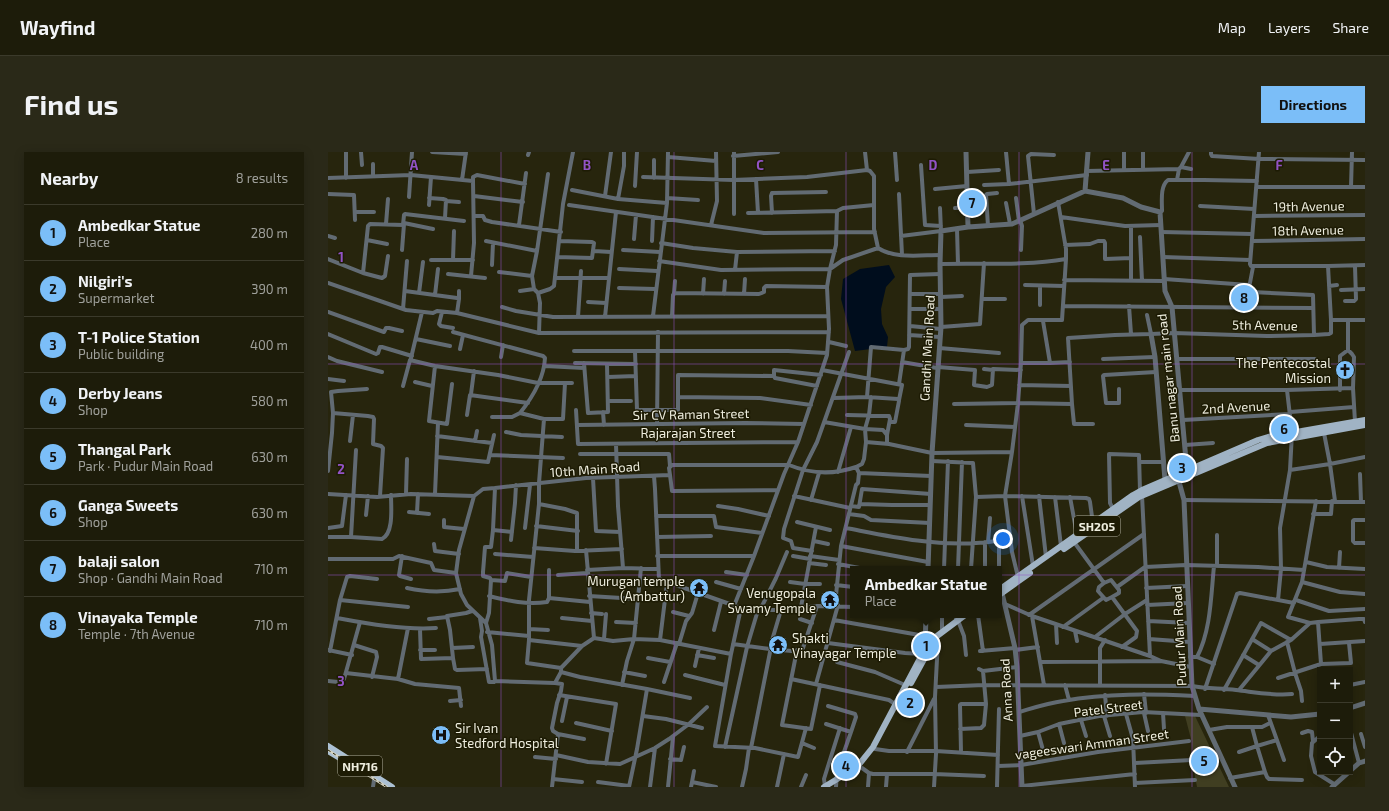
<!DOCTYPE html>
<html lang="en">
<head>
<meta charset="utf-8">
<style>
  :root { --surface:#1d1c0a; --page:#2a2918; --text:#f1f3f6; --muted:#a0a19c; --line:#3b3a2b; --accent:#7bbef8 }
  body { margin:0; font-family:"Exo 2",sans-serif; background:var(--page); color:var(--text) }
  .controls { position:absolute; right:12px; bottom:12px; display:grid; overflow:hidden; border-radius:0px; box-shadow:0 2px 10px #0003 }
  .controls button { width:36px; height:36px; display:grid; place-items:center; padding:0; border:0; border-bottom:1px solid var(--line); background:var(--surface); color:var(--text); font:20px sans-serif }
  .you { position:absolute; left:675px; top:387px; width:14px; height:14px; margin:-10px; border:3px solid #fff; border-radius:50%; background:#1a73e8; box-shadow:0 0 0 6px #1a73e833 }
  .badge { display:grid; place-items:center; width:26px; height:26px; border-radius:50%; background:var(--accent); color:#111; font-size:13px; font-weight:700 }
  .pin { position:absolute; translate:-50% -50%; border:2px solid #fff; box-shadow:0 1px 4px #0006 }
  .popup { position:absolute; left:522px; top:414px; width:152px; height:52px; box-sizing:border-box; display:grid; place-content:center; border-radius:0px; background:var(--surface); filter:drop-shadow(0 1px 3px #0005); font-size:13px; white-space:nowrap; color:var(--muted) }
  .popup b { font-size:15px; color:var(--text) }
  .popup::after { content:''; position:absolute; left:50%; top:100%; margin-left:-8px; border:8px solid transparent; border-top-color:var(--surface) }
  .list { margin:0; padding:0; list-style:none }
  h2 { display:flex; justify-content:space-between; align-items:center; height:52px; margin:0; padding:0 16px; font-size:17px }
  h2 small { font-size:13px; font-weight:400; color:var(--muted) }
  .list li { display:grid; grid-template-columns:26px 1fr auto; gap:12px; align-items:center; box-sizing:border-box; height:56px; padding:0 16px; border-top:1px solid var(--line) }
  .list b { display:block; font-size:15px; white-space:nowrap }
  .list p { margin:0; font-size:13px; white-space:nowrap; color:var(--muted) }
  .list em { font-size:13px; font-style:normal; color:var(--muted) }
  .icon { flex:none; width:22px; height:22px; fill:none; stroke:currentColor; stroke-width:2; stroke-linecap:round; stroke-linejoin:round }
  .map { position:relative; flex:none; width:1037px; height:635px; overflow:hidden; border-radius:0px }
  header { display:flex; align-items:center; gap:24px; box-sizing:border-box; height:56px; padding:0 20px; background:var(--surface); border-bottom:1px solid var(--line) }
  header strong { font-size:19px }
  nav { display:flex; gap:22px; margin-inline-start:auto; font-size:14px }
  .intro { display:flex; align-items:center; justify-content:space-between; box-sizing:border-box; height:96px; padding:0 24px }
  h1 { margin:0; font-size:28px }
  .button { padding:10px 18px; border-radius:0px; background:var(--accent); color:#111; font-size:14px; font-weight:700 }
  main { display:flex; gap:24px; padding:0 24px }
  aside { flex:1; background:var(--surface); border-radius:0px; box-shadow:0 2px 10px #0003 }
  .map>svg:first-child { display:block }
  .green { fill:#403e21 }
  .water { fill:#000d1d }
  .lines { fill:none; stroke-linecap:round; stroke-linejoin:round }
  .minor { stroke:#626b73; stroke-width:4 }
  .tertiary { stroke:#626b73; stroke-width:5 }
  .primary { stroke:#a0b3c4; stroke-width:6 }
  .trunk { stroke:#acc1d4; stroke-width:6 }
  .rail-casing { stroke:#d2d1c1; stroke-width:2.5 }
  .rail { stroke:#1d1b04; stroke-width:1; stroke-dasharray:3; stroke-linecap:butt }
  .grid { fill:none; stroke:#9253c5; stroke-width:1; stroke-opacity:0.55 }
  .labels { text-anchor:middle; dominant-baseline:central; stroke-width:3; stroke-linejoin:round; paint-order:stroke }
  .shield { fill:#1d1b04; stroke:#afae9d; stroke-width:1 }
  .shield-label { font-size:12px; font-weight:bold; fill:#eeedde }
  .street-label { font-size:13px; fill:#eeedde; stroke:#1d1b04 }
  .poi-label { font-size:13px; fill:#eeedde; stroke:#1d1b04; text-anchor:end }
  .grid-label { font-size:13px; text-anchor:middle; font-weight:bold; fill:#9253c5; stroke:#1d1b04; stroke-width:3; stroke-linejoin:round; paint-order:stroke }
</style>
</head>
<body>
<header>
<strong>Wayfind</strong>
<nav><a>Map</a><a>Layers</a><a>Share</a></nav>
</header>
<div class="intro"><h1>Find us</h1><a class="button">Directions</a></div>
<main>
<aside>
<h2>Nearby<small>8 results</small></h2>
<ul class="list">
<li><span class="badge">1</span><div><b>Ambedkar Statue</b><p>Place</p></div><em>280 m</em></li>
<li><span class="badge">2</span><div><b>Nilgiri's</b><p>Supermarket</p></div><em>390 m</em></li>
<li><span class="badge">3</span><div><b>T-1 Police Station</b><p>Public building</p></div><em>400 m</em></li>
<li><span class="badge">4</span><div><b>Derby Jeans</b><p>Shop</p></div><em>580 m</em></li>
<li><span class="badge">5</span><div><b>Thangal Park</b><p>Park · Pudur Main Road</p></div><em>630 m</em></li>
<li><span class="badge">6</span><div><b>Ganga Sweets</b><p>Shop</p></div><em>630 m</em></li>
<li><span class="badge">7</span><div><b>balaji salon</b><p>Shop · Gandhi Main Road</p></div><em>710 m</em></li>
<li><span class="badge">8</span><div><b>Vinayaka Temple</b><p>Temple · 7th Avenue</p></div><em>710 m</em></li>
</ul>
</aside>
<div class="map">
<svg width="1037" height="635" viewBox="0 0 1037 635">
  <rect width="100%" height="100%" fill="#27250d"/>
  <path class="green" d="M857 564H867L901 635H869L866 619 864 591Z"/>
  <path class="water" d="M561 113 567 125 558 135 553 157 554 172 560 185 559 195 527 199 513 147 515 127 532 117Z"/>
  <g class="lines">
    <path class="minor" d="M33 0 34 13
      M104 0 138 2
      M406 0V62
      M567 0 569 28
      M678 0 681 32
      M796 0V18
      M883 0V2L884 4 931 7 1037 8
      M931 0 922 112 923 114H1000L1003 168H1037
      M200 3 201 0
      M405 4 450 0
      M340 5 388 9
      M326 8V26
      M45 12V24
      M593 13 597 73 613 74
      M853 15 861 0
      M815 17V0
      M759 19 851 17 853 15 863 17
      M639 20 671 18
      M315 25 405 28 479 25 539 18
      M0 26 83 23 145 29 146 91 143 124
      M18 26V0
      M428 27 430 61
      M134 28 138 0
      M849 28 851 17
      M145 29V25L149 23 197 32
      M656 33 681 32 759 23
      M307 34 309 0
      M928 35H1037
      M1023 35 1024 0
      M607 37 639 34
      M244 38 290 47 339 51
      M0 42 26 43 27 68
      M571 42 574 103
      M146 44 195 50
      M277 44 283 0
      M81 45 84 0
      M101 46 115 47 118 48 117 66
      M339 46 370 48
      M688 46 691 69
      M290 47 296 14V0
      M118 49 131 50
      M678 51 682 72
      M101 53 103 25
      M241 53 436 81 547 80
      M546 53V77L550 96
      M872 54 926 57
      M627 56 640 55
      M27 60H46
      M832 60 834 59C834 49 832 34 840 28H876L929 29
      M420 61 509 59 515 56 546 53V24L542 19 539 18 537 0
      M444 61 443 44 444 41 498 40
      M706 62 700 4 703 2 726 3
      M146 64H155L157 68 164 70 233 80
      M926 64 1037 63
      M733 65 797 74 833 73
      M692 68 694 74 693 98
      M76 71 105 77
      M58 72 60 47
      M191 73 198 21
      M383 73 389 49 388 0
      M660 74 658 43 659 42 669 41
      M803 74V129
      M629 77 630 112
      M833 80 924 82
      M0 84 7 86
      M573 84 613 79 612 56
      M812 85 814 129
      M306 87 308 63
      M39 88 59 92
      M158 89 209 99
      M324 89 325 65
      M924 89 1037 87
      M333 91 365 96 409 100 507 99
      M737 93 762 92 770 89H776L777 91V107L803 106
      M74 98 76 72
      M295 98 332 100
      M266 99 283 100
      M229 105 264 106 266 91 264 90 232 89
      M835 105 922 108
      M0 107 35 121 54 126 57 124 60 104
      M103 108H145
      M125 108 126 79
      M331 109 393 118 502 117 508 93 509 59
      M612 112C654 111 697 114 738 107V97L730 50
      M164 113 165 91
      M1000 114 1037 113
      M925 115 921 136 924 140 985 143 986 183
      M291 117 329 119
      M407 118 409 100
      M171 120 204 124
      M35 121 40 74 42 72 75 73 76 63 77 62 136 69
      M120 122 157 126
      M229 126H280
      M836 127 921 133
      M736 128 836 129
      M0 131 78 158 105 161 109 159 129 161 211 181 501 180
      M697 133 736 134
      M712 134V153
      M1001 134 1009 133
      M291 136 327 137
      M1013 138 1037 137
      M77 139 129 146 131 147 129 161
      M192 139 206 137
      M91 141 95 110
      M210 141 222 137 226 134 235 52 245 0
      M346 141 347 129
      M375 142 376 127
      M396 142 397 129
      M416 142 417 127
      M582 142H613
      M107 143 110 117
      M613 145 634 144
      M131 147V139
      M654 147H677
      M1017 149H1026L1028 147 1027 114
      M260 150 278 151
      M735 154 985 156
      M801 154 803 182
      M174 155 188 159 225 165 500 164
      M75 157 79 109
      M582 157H613
      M0 160 56 180 58 176H61L74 179
      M114 160 111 172 113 174 125 176
      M819 163 823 182
      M325 164 339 51 340 0
      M344 164 345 143 347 141 431 142 436 140V136L438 134 499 135
      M250 165 253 119
      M277 165 288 60
      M582 174 613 177
      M613 175 652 172 656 111
      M125 180 215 204 217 206C216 226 204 246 192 261L216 267 211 331V352L201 448V484
      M211 181 212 151 210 141 206 137 204 124 209 99 220 22
      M0 182 48 202 50 201 52 195H54L84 204
      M581 183 612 185
      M88 187 122 194
      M501 190 518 194
      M611 196 671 201
      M132 197 135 183
      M576 198 580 197 581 195 582 123 612 122
      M1020 198V168
      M246 199H460L499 201
      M307 199 309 258H350V245
      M0 205 9 209 54 220
      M173 205 175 193
      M83 206 94 160
      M775 207 827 205
      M849 207H987
      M574 210 609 216
      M247 211 308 212
      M256 211 260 261 280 260 279 212
      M693 211H722L715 169
      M722 211 742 210
      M107 214 101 269 119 272 124 232
      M217 214 256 216
      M610 215 647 218 646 233 659 235 664 233 665 217 693 218
      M656 217 665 218
      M494 218 574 233 571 248
      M446 224 447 226 489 234
      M280 225 308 224
      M0 227 16 229
      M87 230 104 234
      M691 233 743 234
      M75 234 82 208 107 214 170 223 210 231H244
      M791 237V251H778L775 224 776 223 828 220
      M852 238H959L1025 236
      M959 238 964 281 962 318
      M1012 238V204L1020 198 1024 202 1026 205 1025 236 1027 270
      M143 242 146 219
      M539 245 543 195 576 198 571 232
      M506 246 539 245 570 247 571 249 567 270H562
      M280 249H303
      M626 252 690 251 744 252 740 186 787 183 823 182 846 181 939 184 986 183 1001 182 1003 181V168
      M744 252 746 272H765
      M483 253 432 246 350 245V223L446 224V218L493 223
      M248 258 250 292 470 290
      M275 260 276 273
      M962 260 1026 255
      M5 261 40 264 45 265 46 267 45 292 53 294 55 296 52 344
      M139 263 142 243 200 251
      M519 263 561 264 562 267 559 283
      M164 265H184L192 261
      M216 267H235L237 231
      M855 268 962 262
      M496 270 537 277 555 278 559 283V292
      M329 272 330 180
      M249 273 417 271 476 272
      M638 273 687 275
      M178 280 193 283 234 285
      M996 281 1002 312 1007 349
      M109 284 164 291
      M22 289 25 263
      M147 289 149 279
      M538 290 561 292 604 301 684 300
      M288 292 290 354 295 416
      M857 293 885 291
      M252 302H341L342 314
      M162 303 235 306
      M109 305 160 310 166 283
      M604 309 645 311 648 345 643 417
      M812 310H836
      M0 319 4 281 5 261 3 240 10 239 39 237
      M510 320 523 275
      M531 321 603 324
      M1032 322 1033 350
      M342 323 344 339 450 338
      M326 324 327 337 331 427 413 456 432 458H452L491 454 525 455
      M265 326 268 379 292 380
      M0 342 49 345 83 342 146 344 155 337 167 336
      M78 342 79 307
      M107 342 110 271
      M146 344 131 398 128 421 133 442 139 453 158 471 164 493 167 529
      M466 344 522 356
      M694 344 705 414
      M711 344 718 405
      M648 345 677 344 758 346 761 347 762 350 765 372 766 373
      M727 345 733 394
      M742 345 749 383
      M483 348 491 321
      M856 348 1037 350
      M211 352 237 357 249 361V399
      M532 352 564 353H602
      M390 354 410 357 441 364
      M523 354 531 355 534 337 603 342
      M786 359 782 351 781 302 811 303 812 339
      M81 360 101 362
      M89 361 90 342
      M521 362 536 364 543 368 602 371
      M985 362H1003L1004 349
      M38 363 40 344
      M328 364H386L388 375 434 381
      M116 368V375L136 377
      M1037 368H1026L1025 369V389L1027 391H1037
      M469 370 502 378
      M208 374 250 379
      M0 376 14 374 18 343
      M197 376 202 333
      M518 376C560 384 604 394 648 391 660 391 671 388 682 387
      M165 378 184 380
      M889 383V414
      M0 385H23L28 298
      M23 385 54 387C66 381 63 355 63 343
      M329 385 383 384
      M183 388 187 351 188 333
      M486 389 500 392
      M660 390 662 366
      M746 390 776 431 783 428 791 438V441L784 445 809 479 808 485 794 495
      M106 392 107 399 131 402
      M513 394 600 410
      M206 396 247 399 294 397
      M258 398 266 486
      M484 399 465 396 463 389 455 386 456 377 475 318 489 290 521 200
      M167 402 205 405
      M74 404 71 423 72 424 83 427
      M329 404H426
      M465 404 482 407
      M482 404 511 408
      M0 407H65L71 404 103 411 106 418 128 421
      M978 410 999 415 1037 417
      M481 411 498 413
      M510 412 537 417
      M1011 416 1012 400
      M616 417 620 309
      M630 417 634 310
      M657 417V390
      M259 418 295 416 330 417
      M398 420 419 423
      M230 423 259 421
      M690 425 684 400 677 344 684 300 690 251 693 211 694 173 700 168H734L738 107
      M163 428 177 429 179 421 203 425
      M388 430 413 437
      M462 430 477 432
      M974 430 1012 440 1037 442
      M776 431 771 435 770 439 778 448 784 445
      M477 432H492
      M508 433 525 435
      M789 435 817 415 858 413 930 415 976 418
      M79 436C97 440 113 441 132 437
      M818 436 859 434
      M671 438V388
      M161 444C181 449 199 453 219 450L221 446V418
      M261 444 310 447
      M221 446 262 450
      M12 448 80 455
      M950 448 953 417 952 376 962 318 1002 312 1037 305
      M968 448 1001 459 1037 457
      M677 452 704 464 822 504 814 343
      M507 453 513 394 528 333 530 331 531 321 528 315 534 312 536 307 538 290 537 277 541 263 543 245
      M819 453 860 451
      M406 454 426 404 456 322 470 290 499 203 501 177 499 135 502 117 515 108 550 96C567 107 592 103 612 103
      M473 455 488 375
      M413 456 403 502 387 594 427 596 470 605 478 576
      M432 458 448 426 459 400
      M345 460 361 464
      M263 461 274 462
      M585 463 598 465
      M650 463 655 499
      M701 463 816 382
      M704 464 716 533
      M9 466C41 472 76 478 108 476
      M152 466 154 479 153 485 161 530H166L167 529 227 531
      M234 466 264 469
      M101 467 119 465
      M472 467 484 471
      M506 468 597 484
      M820 469 861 471
      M288 470 308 471
      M628 470V463
      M990 470 1031 467H1036L1037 470
      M158 471 161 461 163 428 162 426 155 424V420L157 395H163L165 378 167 336 258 326 342 323 341 316 344 313H461C483 322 505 323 528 315
      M631 471 636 484 638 503
      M982 471 990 470 993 512
      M728 472 729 491
      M735 475 775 446
      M92 477 93 507 125 506 127 517 129 518 159 517
      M201 477 220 478
      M386 478 393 450
      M747 479 749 489
      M159 480 201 484V488L254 494
      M614 480V463
      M767 485 797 462 819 448
      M276 487 278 462
      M821 487 862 490
      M924 487 943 499
      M201 488 199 511 233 516
      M332 488 339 431
      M959 490 967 521 973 539 974 549
      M500 491 577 501 594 502 596 503
      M351 492 358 469 364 461 370 441
      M405 492 442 497 496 502
      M992 492 1037 489
      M26 493 48 500 49 505 44 525
      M124 496 145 495
      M0 498 24 503
      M92 498H107
      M469 498 454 573 483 577 492 533
      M687 498 710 495
      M2 499 12 448 19 425 22 424 49 427
      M474 499 489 454
      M652 499 687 496
      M369 503 386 506
      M915 503 931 513
      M822 504 833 509 863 515
      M862 505H869C883 478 883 443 886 414
      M869 505 886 512
      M125 506 122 478 119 464 138 461 144 459
      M320 506 342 510
      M509 510 547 520 577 533
      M712 510 833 509
      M367 514 371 496
      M651 517 655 519 689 515
      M233 520 252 525 319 537 309 597 301 635
      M296 520 317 524
      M18 521 70 527 80 476
      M357 523 397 533
      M950 526 993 512 1023 511 1021 491
      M70 527 87 532 131 536 133 554
      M463 527 561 548 567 552
      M0 529 10 530 16 527 32 470
      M336 530 349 491
      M488 532 510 453
      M294 533 299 509 306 487 313 416
      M737 533 741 548
      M1022 533 1037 530
      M772 534V496L777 488
      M608 535 656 533 864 534C879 537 893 536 908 538 926 540 945 544 964 542
      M319 537 362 546
      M877 537 909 442 912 441 966 451
      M896 538 933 471 963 488
      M911 538 943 499 963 488 982 471 960 465 974 430 988 349
      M816 542 818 561
      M231 543 288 552 278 612
      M777 543 779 564
      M122 549 133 548
      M500 554 527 562 528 565 523 580
      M691 560C705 556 720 551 735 549 779 541 822 542 867 544
      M816 561 820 579
      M835 561 836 577
      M798 562 805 587 807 635
      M940 563 956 608
      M315 564 338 567 374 576
      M776 564 782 584
      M753 568 758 584
      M234 569 239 545
      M248 571 284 579
      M498 572 523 580 509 620 508 635
      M731 572 736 591
      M924 575H934L942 571
      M632 577 653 576 656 573 658 552 655 519
      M1022 577 1031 611
      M881 578 899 575H924L929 594 949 588
      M710 580 715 598
      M974 581 980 579 984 580 985 589
      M230 582 256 587
      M1033 582 1037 595
      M692 584 710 580 731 572 771 564 815 560 873 563
      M992 584 984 591 983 604 987 620 1006 632
      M474 591 486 596
      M397 595 419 495 430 458
      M423 596 445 485 453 458
      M547 597 561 599H608L670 603
      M579 600 606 547
      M633 600 632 553 633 552H658
      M911 600 929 594 937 620
      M228 603 260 610 292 612 327 596 341 587 361 572 379 555
      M207 605 228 607
      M342 607 353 608 356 595
      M807 611 864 608
      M670 614 693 613 770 600 861 589
      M534 616 541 621 545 622H606L656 624
      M902 626 937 620 939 625 941 627 974 628
      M225 627 254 630
      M270 630 301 634
      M364 630 366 619
      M807 631 867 628
      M497 634 496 627 512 576
      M694 634 807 622
      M45 635 46 628
      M224 635 230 582 225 579 224 576 229 551 233 539 234 532 227 531 233 520V516L254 494 266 486 285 489 306 487 332 488 403 502
      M322 635 327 596
      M340 635 345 585
      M363 635 364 630 388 635
      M414 635 418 617 421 596
      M449 635 456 602
      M473 635 478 623
      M540 635 541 621
      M558 635 559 622
      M606 635 608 602 607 545 610 488
      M669 635 671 557"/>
    <path class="tertiary" d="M757 39 760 0
      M640 75 684 72 757 39 795 46 813 55 832 60 837 139 844 155 859 319
      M823 182 827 205 837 328
      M850 326 856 348 864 534 871 557 907 635
      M600 417 604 301 613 175 612 112 613 79 640 75 638 0
      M674 441 687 496 689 515 694 635
      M598 463 597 497 598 498
      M1022 556 1037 551
      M871 557 963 565 992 562
      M1022 619 1031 611 1037 609
      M1004 635 1021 620"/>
    <path class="primary" d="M736 397 811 345 939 291 1037 273
      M671 438 805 343 814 338 930 288 940 285 1037 268
      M671 443 702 421
      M583 531 600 500 607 491
      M496 635 529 615 545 595 597 497 609 484 637 463"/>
    <path class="trunk" d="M0 594 64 635
      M0 599 15 608"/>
    <defs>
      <path id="rail" d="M0 598 59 635"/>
    </defs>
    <use href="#rail" class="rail-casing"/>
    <use href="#rail" class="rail"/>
  </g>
  <path class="grid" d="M173 0V635M346 0V635M518 0V635M691 0V635M864 0V635M0 212H1037M0 423H1037"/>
  <defs>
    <symbol id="church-disc" viewBox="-11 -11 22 22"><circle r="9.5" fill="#7bbef8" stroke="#1d1b04"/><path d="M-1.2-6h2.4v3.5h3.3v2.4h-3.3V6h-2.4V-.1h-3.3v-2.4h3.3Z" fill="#111"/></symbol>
    <symbol id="temple-disc" viewBox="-11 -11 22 22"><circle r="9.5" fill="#7bbef8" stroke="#1d1b04"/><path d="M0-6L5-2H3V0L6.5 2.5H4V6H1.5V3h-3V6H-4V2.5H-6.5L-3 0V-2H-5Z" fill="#111"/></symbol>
    <symbol id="hospital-disc" viewBox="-11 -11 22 22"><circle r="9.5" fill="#7bbef8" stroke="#1d1b04"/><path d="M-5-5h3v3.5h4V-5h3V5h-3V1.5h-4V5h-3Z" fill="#111"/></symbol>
  </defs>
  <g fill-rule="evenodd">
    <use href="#church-disc" x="1006" y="207" width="22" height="22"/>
    <use href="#temple-disc" x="360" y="425" width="22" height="22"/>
    <use href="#temple-disc" x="491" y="437" width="22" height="22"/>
    <use href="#temple-disc" x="439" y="482" width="22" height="22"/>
    <use href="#hospital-disc" x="102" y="572" width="22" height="22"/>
  </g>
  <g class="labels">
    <g class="shield">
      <rect x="746" y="364" width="46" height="20" rx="3"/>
      <rect x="10" y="604" width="44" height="20" rx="3"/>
    </g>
    <g class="shield-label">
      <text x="769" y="374">SH205</text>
      <text x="32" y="614">NH716</text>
    </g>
    <g class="street-label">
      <text transform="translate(981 54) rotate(-1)">19th Avenue</text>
      <text transform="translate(980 78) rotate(-1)">18th Avenue</text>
      <text transform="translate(937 173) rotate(1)">5th Avenue</text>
      <text transform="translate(599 196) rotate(-87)">Gandhi Main Road</text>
      <text transform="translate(840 226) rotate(-96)">Banu nagar main road</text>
      <text transform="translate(908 255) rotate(-3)">2nd Avenue</text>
      <text transform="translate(363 262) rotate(-1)">Sir CV Raman Street</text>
      <text x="360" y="281">Rajarajan Street</text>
      <text transform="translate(267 317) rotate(-4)">10th Main Road</text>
      <text transform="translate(851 484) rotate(-93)">Pudur Main Road</text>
      <text transform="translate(678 538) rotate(-93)">Anna Road</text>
      <text transform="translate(780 556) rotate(-7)">Patel Street</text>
      <text transform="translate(764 592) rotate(-8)">vageeswari Amman Street</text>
    </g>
    <g class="poi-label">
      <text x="1003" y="211">The Pentecostal<tspan x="1003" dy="15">Mission</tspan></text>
      <text x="357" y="429">Murugan temple<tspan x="357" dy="15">(Ambattur)</tspan></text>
      <text x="488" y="441">Venugopala<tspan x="488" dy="15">Swamy Temple</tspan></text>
      <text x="464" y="486" text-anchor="start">Shakti<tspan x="464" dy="15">Vinayagar Temple</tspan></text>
      <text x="127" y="576" text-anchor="start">Sir Ivan<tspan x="127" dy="15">Stedford Hospital</tspan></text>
    </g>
  </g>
  <g class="grid-label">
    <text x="86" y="18">A</text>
    <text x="259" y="18">B</text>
    <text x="432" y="18">C</text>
    <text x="605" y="18">D</text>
    <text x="778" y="18">E</text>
    <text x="951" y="18">F</text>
    <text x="13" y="110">1</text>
    <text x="13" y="322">2</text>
    <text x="13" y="534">3</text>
  </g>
</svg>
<div class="controls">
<button>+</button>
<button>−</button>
<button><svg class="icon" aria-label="locate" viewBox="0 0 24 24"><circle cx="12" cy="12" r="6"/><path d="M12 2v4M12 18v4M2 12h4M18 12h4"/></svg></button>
</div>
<div class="you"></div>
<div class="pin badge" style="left:598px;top:494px">1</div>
<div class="popup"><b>Ambedkar Statue</b>Place</div>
<div class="pin badge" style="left:582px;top:551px">2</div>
<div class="pin badge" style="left:854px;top:316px">3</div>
<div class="pin badge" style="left:518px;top:614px">4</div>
<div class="pin badge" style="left:876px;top:609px">5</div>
<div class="pin badge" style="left:956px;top:277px">6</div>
<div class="pin badge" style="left:644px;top:51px">7</div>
<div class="pin badge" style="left:916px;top:146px">8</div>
</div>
</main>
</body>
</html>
